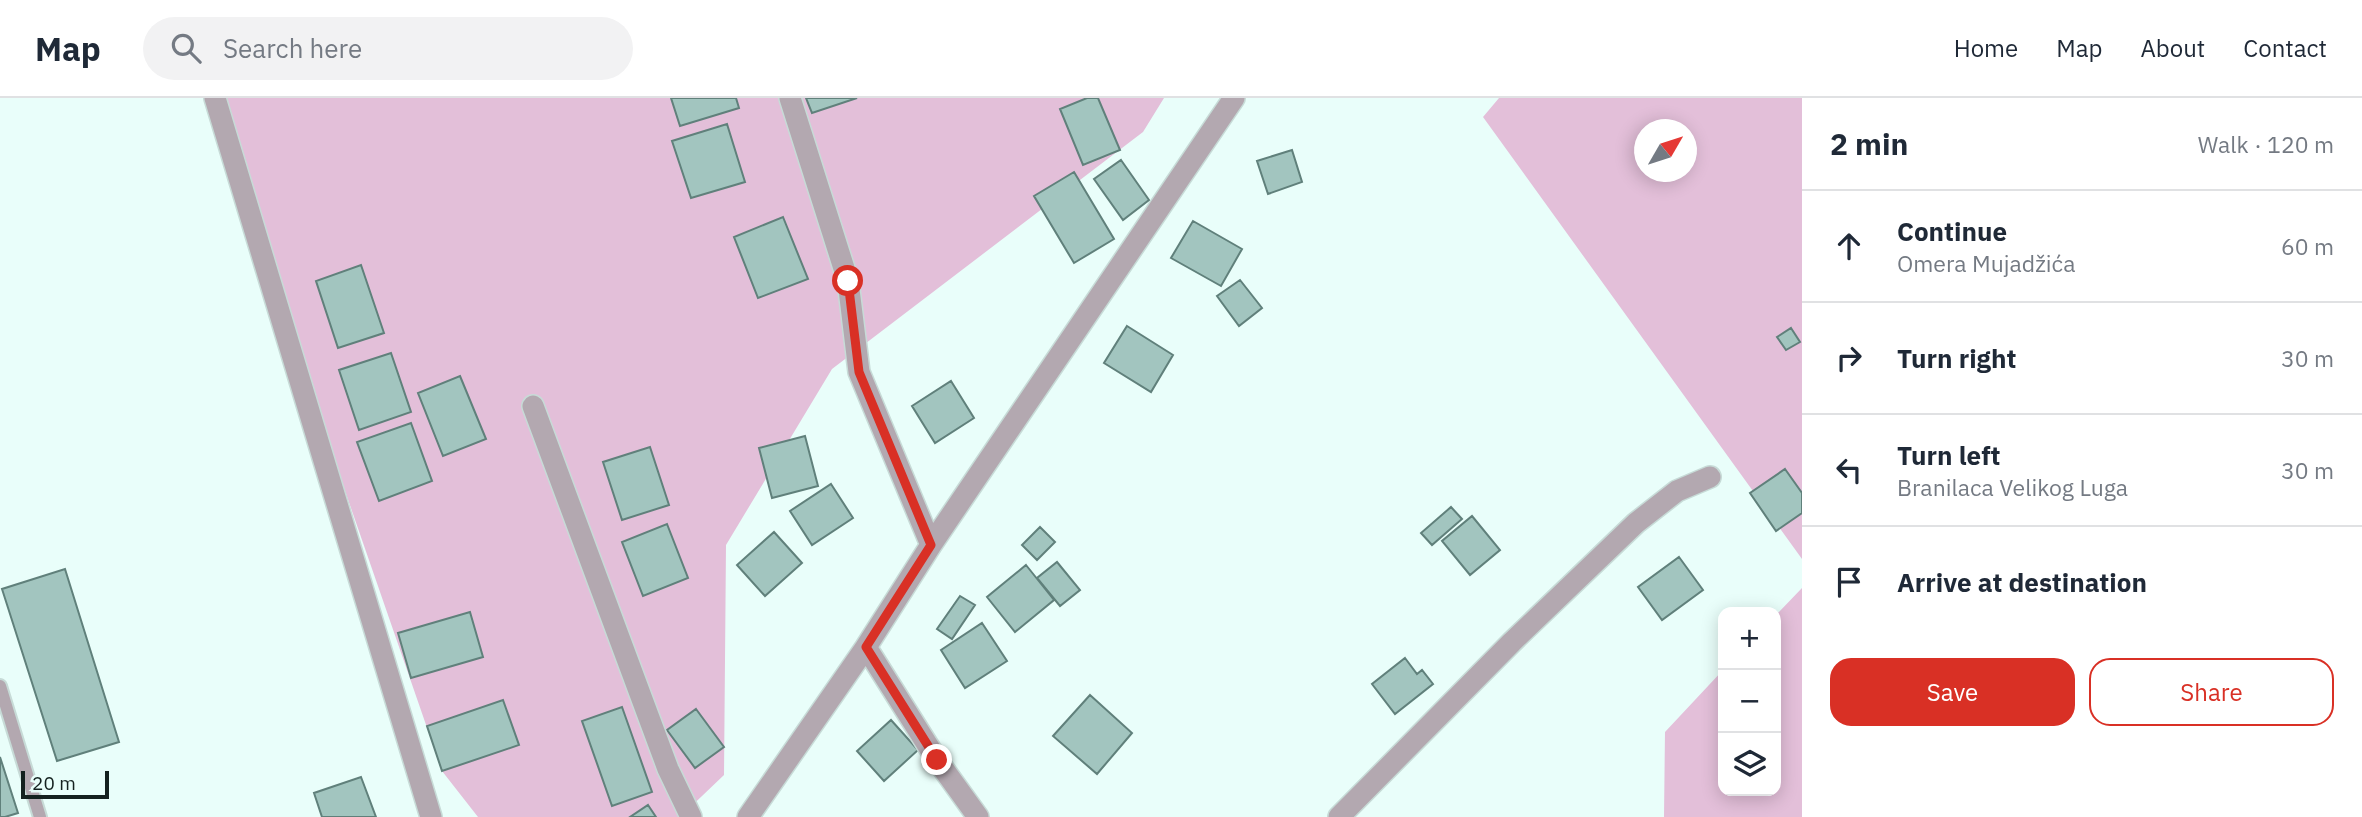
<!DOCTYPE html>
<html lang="en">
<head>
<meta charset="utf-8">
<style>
  :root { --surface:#fff; --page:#f2f2f3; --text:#1f2937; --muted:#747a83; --line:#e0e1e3; --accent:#d93025 }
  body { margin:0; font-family:"IBM Plex Sans",sans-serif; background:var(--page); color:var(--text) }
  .controls { position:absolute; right:21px; bottom:21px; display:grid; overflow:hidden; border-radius:14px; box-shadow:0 4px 18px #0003 }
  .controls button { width:63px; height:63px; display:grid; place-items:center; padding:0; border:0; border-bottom:2px solid var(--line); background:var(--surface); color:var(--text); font:35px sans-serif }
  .compass { position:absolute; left:1634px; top:21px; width:63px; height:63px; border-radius:50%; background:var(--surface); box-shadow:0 4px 18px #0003; rotate:51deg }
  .scale { position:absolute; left:21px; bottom:18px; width:88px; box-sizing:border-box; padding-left:7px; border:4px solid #14211f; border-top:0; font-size:19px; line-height:24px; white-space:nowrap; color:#14211f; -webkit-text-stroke:5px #e9fefa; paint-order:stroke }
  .stop { position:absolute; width:21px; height:21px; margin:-16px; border:5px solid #d93025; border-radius:50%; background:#fff }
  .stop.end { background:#d93025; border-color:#fff; box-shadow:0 2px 7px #0008 }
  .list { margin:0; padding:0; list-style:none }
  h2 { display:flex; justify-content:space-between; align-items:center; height:91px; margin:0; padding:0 28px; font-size:30px }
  h2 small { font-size:23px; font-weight:400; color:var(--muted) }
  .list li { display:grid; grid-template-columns:46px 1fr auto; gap:21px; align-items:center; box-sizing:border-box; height:112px; padding:0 28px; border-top:2px solid var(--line) }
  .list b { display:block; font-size:26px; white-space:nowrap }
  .list p { margin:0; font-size:23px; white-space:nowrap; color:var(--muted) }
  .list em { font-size:23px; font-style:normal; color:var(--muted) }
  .actions { display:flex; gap:14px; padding:21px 28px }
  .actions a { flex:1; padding:16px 0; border:2px solid var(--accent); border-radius:21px; text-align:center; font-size:24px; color:var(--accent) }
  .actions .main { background:var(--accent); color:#fff }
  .icon { flex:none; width:38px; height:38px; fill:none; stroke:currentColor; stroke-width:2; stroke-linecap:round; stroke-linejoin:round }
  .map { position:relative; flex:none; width:1802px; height:719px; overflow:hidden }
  header { display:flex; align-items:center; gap:42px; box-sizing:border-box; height:98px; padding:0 35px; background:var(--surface); border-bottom:2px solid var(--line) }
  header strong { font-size:33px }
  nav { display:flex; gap:38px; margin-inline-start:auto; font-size:24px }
  .search { width:490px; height:63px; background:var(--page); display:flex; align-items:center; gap:18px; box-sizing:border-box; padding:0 24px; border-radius:38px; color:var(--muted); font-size:26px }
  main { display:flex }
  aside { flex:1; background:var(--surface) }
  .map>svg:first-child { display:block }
  .green { fill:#e3bfd9; fill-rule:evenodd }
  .building { fill:#a2c5bf; stroke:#60807b; stroke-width:2 }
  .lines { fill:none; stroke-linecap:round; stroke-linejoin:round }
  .service-casing { stroke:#c7dbd7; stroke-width:16 }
  .minor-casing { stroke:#c7dbd7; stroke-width:24 }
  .service { stroke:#b3a8b0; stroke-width:12 }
  .minor { stroke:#b3a8b0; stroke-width:21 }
  .route { stroke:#d93025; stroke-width:9 }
</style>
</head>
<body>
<header>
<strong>Map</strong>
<div class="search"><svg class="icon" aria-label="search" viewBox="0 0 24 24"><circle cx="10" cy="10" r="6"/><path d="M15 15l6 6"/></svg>Search here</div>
<nav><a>Home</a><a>Map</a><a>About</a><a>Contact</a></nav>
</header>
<main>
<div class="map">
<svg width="1802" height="719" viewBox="0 0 1802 719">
  <rect width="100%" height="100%" fill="#e9fefa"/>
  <path class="green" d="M209 0H1164L1143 34 832 271 726 447 724 677 680 719H478L442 673Z
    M1499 0H1802V461L1483 19ZM1644 32H1686V74H1644Z
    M1802 490V719H1664L1665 634 1723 572V693H1776V517Z"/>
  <path class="building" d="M671 0H736L739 10 680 28Z
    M806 0H857L812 15Z
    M1087 0H1098L1120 52 1083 67 1060 11Z
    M727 26 745 84 691 100 672 43Z
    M1292 52 1302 84 1268 96 1257 63Z
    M1121 62 1149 102 1123 122 1094 81Z
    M1074 74 1114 141 1074 165 1034 98Z
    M783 119 808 181 758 200 734 139Z
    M1193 123 1242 151 1221 188 1171 160Z
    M361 167 384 235 338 250 316 183Z
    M1240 182 1262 210 1239 228 1217 198Z
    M1127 228 1173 257 1151 294 1104 265Z
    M1791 230 1800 244 1786 252 1777 239Z
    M391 255 411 314 359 332 339 272Z
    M460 278 486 341 443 358 418 295Z
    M951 283 974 320 935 345 912 308Z
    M411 325 432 383 379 403 357 344Z
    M805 338 818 388 772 400 759 350Z
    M650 349 669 407 622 422 603 364Z
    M1785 371 1802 395V415L1776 433 1750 395Z
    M831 386 853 420 812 447 790 413Z
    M1451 409 1462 421 1432 447 1421 435Z
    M1472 418 1500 452 1470 477 1442 443Z
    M667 426 688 480 643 498 622 444Z
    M1040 429 1055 444 1037 462 1022 447Z
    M774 434 802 465 765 498 737 467Z
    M1679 459 1703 492 1662 522 1638 489Z
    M1057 464 1080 492 1060 508 1037 480Z
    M1026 467 1054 502 1015 534 987 499Z
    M65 471 119 644 57 663 2 491Z
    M960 498 975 507 952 541 937 531Z
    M470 514 483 559 411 580 398 535Z
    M982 525 1007 563 965 590 941 552Z
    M1405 560 1417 576 1422 572 1433 586 1395 616 1372 586Z
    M1090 597 1132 635 1097 676 1053 638Z
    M503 602 519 647 442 673 427 628Z
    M622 609 652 694 612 708 582 623Z
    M696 611 724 649 695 670 667 632Z
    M891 622 918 652 884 683 857 653Z
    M0 659 18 715 5 719H0Z
    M361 679 376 719H322L314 695Z
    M648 707 656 719H630Z"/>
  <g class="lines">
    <defs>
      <path id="service" d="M0 588 40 719"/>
      <path id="minor" d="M215 0 431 719
        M790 0 848 183 859 274 931 447
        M533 308 668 671 691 719
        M866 549 937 662 978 719
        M748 719 866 549 931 447 1234 0
        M1339 719 1512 544 1636 425 1677 393 1710 379"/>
    </defs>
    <use href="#service" class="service-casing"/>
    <use href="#minor" class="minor-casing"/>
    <use href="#service" class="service"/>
    <use href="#minor" class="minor"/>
  </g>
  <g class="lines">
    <path class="route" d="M848 183 859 274 931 447 866 549 937 662"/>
  </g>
</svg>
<div class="controls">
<button>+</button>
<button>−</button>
<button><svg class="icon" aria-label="layers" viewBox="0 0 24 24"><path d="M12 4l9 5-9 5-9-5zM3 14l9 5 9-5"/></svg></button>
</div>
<svg class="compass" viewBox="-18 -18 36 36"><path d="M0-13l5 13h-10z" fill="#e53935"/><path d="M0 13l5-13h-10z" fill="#747a83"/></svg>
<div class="scale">20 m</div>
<div class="stop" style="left:848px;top:183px"></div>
<div class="stop end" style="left:937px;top:662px"></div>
</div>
<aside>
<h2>2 min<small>Walk · 120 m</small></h2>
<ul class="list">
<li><svg class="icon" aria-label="ahead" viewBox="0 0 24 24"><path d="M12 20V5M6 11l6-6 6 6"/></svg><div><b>Continue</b><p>Omera Mujadžića</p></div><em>60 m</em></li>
<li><svg class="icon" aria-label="right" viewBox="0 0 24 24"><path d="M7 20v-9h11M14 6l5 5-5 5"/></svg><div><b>Turn right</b></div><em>30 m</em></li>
<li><svg class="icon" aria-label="left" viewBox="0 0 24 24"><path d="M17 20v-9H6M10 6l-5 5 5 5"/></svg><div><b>Turn left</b><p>Branilaca Velikog Luga</p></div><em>30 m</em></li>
<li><svg class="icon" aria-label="arrive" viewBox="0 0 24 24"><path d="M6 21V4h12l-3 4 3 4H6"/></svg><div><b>Arrive at destination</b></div></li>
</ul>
<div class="actions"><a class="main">Save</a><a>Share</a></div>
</aside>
</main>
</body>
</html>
